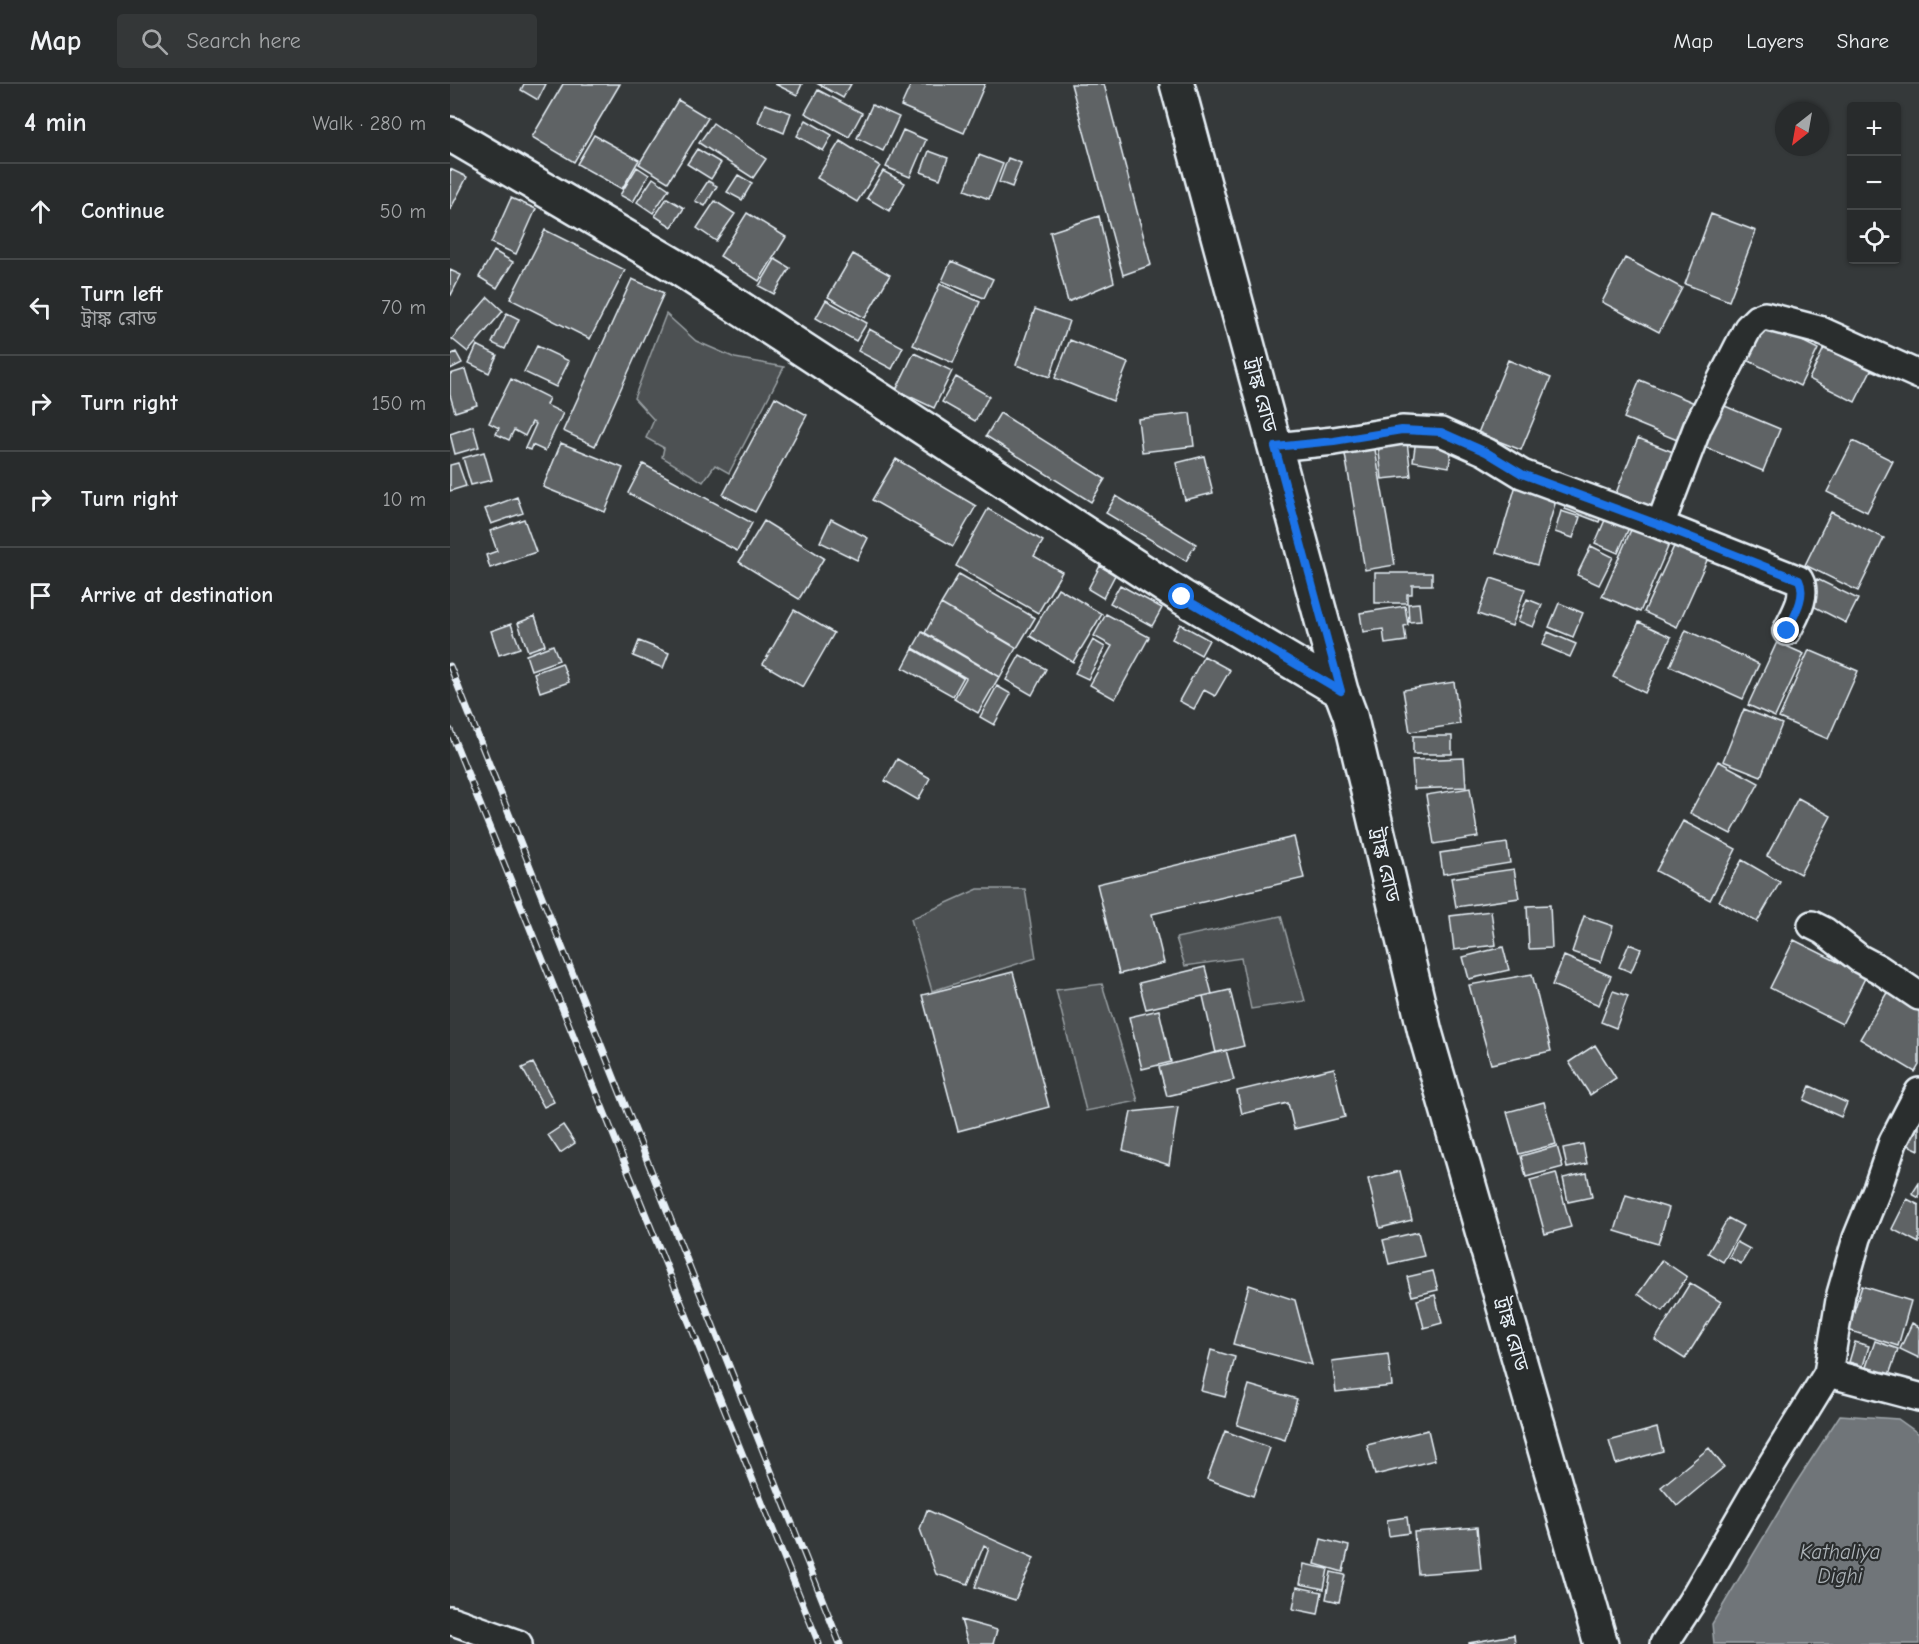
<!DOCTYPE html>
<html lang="en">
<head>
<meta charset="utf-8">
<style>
  :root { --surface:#282b2c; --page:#343738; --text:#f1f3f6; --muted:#a5a7a9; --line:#444748 }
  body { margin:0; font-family:"Comic Neue","Noto Sans Bengali",sans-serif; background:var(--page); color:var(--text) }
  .controls { position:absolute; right:18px; top:18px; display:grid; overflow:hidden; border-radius:6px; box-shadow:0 2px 4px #0004 }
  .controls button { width:54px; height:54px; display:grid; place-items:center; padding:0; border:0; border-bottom:2px solid var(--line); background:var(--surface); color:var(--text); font:30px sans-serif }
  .compass { position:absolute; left:1325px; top:18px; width:54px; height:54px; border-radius:50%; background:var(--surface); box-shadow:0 2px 4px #0004; rotate:211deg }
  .stop { position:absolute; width:18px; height:18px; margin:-14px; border:4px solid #1a73e8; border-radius:50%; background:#fff }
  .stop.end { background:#1a73e8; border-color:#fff; box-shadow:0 2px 6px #0008 }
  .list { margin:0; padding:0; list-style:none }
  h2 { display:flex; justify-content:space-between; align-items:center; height:78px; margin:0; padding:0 24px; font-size:26px }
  h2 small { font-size:20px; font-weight:400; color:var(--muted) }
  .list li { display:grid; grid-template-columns:39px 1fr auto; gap:18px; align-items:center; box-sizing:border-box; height:96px; padding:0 24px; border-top:2px solid var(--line) }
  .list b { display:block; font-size:22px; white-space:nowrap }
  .list p { margin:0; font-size:20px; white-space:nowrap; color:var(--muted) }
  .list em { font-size:20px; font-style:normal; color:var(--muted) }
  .icon { flex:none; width:33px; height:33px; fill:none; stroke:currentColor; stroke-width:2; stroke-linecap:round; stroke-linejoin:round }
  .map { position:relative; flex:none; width:1469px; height:1560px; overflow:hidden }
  header { display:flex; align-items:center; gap:36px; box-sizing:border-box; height:84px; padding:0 30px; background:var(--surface); border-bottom:2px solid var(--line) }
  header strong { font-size:28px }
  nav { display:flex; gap:33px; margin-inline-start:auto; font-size:21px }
  .search { width:420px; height:54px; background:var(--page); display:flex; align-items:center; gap:15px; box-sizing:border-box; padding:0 21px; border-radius:6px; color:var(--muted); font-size:22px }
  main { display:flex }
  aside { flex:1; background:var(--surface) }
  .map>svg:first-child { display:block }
  .green { fill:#4d5152; stroke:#9aa1a5; stroke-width:1.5 }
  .water { fill:#707579; stroke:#a0a7ac; stroke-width:1.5 }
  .building { fill:#5f6365; stroke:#e8f1f8; stroke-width:1.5 }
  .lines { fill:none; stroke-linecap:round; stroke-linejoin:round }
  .minor-casing { stroke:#e8f1f8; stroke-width:32 }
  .major-casing { stroke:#e8f1f8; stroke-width:38 }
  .minor { stroke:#2a2d2e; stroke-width:27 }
  .major { stroke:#2a2d2e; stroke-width:33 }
  .rail-casing { stroke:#e8f1f8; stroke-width:7 }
  .rail { stroke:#2a2d2e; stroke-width:4.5; stroke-dasharray:14; stroke-linecap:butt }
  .route { stroke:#1a73e8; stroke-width:8 }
  .labels { text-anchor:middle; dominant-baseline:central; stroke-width:4.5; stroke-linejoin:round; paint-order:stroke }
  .street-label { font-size:20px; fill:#e8f1f8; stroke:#2a2d2e }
  .water-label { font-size:21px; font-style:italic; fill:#acb3b8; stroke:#2a2d2e }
</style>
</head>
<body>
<header>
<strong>Map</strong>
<div class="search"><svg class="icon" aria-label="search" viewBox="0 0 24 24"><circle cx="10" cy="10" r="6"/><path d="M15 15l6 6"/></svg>Search here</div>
<nav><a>Map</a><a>Layers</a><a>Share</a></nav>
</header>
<main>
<aside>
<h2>4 min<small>Walk · 280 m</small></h2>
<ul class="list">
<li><svg class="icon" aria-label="ahead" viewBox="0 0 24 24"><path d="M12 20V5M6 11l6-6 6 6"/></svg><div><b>Continue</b></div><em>50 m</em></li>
<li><svg class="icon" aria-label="left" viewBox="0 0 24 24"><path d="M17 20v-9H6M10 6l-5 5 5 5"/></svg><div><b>Turn left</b><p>ট্রাঙ্ক রোড</p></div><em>70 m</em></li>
<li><svg class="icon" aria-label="right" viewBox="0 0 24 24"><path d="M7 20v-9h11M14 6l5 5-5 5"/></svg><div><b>Turn right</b></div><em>150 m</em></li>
<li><svg class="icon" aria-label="right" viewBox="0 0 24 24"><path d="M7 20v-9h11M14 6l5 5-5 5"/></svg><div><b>Turn right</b></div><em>10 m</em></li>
<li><svg class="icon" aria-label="arrive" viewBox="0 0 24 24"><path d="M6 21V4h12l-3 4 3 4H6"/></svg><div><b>Arrive at destination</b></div></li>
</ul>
</aside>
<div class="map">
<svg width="1469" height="1560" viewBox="0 0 1469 1560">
  <rect width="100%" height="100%" fill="#35393a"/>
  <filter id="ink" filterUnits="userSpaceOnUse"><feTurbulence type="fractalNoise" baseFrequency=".0167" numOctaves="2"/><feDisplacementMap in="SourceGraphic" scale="12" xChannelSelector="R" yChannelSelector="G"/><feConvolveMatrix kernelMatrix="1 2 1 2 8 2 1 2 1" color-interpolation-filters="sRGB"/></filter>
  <g filter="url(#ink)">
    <path class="green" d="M216 230 246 257 285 274 334 283 279 389 265 381 253 398 212 373 214 364 196 354 204 336 184 314Z
      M528 805H575L586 874 482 907 461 835Z
      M831 832 855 917 801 925 791 874 735 882 726 854Z
      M652 900 688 1017 636 1027 606 906Z"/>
    <path class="water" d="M1390 1331 1448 1335 1469 1350V1560H1264L1262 1540 1344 1402Z"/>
    <path class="building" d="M74 0H96L88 16 71 6Z
      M113 0H170L124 78 82 53Z
      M325 0H352L347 11Z
      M368 0H401L393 14Z
      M461 0H535L514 49 451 22Z
      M621 0H654L701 181 673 191Z
      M368 6 412 29 399 53 355 29Z
      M228 16 258 34 218 98 189 80Z
      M315 20 341 29 334 49 308 38Z
      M422 21 449 33 433 67 407 54Z
      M356 36 382 51 373 67 347 52Z
      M263 39 316 75 303 94 249 59Z
      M453 46 476 56 460 93 436 83Z
      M144 51 189 76 172 105 127 80Z
      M390 57 430 82 407 118 367 94Z
      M247 65 271 79 261 95 237 80Z
      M479 67 498 74 490 95 471 88Z
      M529 71 553 80 539 115 515 106Z
      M558 74 571 79 562 103 549 98Z
      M187 83 199 91 183 118 170 111Z
      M0 85 17 93 0 126Z
      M433 87 455 99 439 127 417 114Z
      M288 91 302 99 292 116 277 108Z
      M203 94 219 105 203 129 187 118Z
      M258 97 267 102 255 122 245 117Z
      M61 114 86 125 66 170 41 159Z
      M217 114 234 124 222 143 205 132Z
      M265 117 285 130 266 157 247 144Z
      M297 129 336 153 309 197 270 172Z
      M1261 130 1306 147 1279 217 1235 200Z
      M649 132 664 198 618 218 600 148Z
      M95 146 175 186 140 255 60 215Z
      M44 167 63 178 47 204 29 193Z
      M403 170 440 191 415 234 378 213Z
      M1175 174 1232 204 1209 248 1152 218Z
      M325 175 340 184 324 210 309 202Z
      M501 177 543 195 534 214 492 197Z
      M0 186 11 191 1 211 0 210Z
      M182 195 214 209 145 362 113 347Z
      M490 200 530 218 503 279 463 261Z
      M38 213 53 227 18 268 2 255Z
      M376 216 417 239 406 257 366 234Z
      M585 225 619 237 600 293 566 281Z
      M57 229 69 235 55 265 42 259Z
      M1312 237 1368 265 1350 302 1293 274Z
      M419 245 453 263 442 285 408 267Z
      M620 256 678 279 663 317 605 294Z
      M1377 258 1424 280 1405 318 1359 295Z
      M27 261 47 271 39 289 19 279Z
      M87 262 119 277 106 303 74 288Z
      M6 268 12 279 0 285V271Z
      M464 269 502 287 484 324 446 306Z
      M1058 276 1101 294 1071 366 1028 349Z
      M16 285 27 321 5 328 0 311V290Z
      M506 293 539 312 525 337 492 318Z
      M61 295 99 314 96 321 113 329 95 367 82 361 80 366 75 364 86 340 82 338 75 352 64 346 59 356 46 350 49 344 39 339Z
      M1190 296 1247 320 1232 358 1174 334Z
      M325 313 357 331 305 428 273 411Z
      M1270 320 1330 345 1313 387 1252 362Z
      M550 329 655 395 641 418 536 352Z
      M740 329 744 362 692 368 688 335Z
      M23 342 29 363 5 370 0 350Z
      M923 354 945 481 915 486 893 359Z
      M1188 354 1228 370 1203 430 1164 414Z
      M966 355 1002 361 999 383 963 377Z
      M957 357 961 392 932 395 928 360Z
      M1403 357 1443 377 1417 428 1377 408Z
      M111 359 173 384 155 428 93 403Z
      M34 368 42 396 21 401 13 374Z
      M754 372 763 409 735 416 726 379Z
      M446 375 526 422 503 462 422 416Z
      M8 379 16 402 0 407V381Z
      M193 380 302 439 287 467 178 409Z
      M1066 401 1107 413 1087 481 1046 469Z
      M1121 410 1155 423 1149 438 1115 425Z
      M666 412 746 460 736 477 656 429Z
      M67 413 73 429 41 440 35 425Z
      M538 425 593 457 584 472 612 488 588 529 506 482Z
      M1111 427 1130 433 1123 454 1105 448Z
      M1381 428 1434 454 1408 507 1355 481Z
      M1158 429 1181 439 1168 469 1145 459Z
      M74 435 86 468 40 484 36 471 47 467 40 447Z
      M381 435 418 454 407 476 370 458Z
      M314 437 374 474 349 515 289 478Z
      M1184 439 1221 456 1190 528 1152 512Z
      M1226 458 1259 472 1227 543 1194 528Z
      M1141 462 1163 473 1149 501 1127 491Z
      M650 482 665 491 653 514 638 505Z
      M925 489H982V501H962V510H957V519H925Z
      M509 490 585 534 567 564 491 520Z
      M1041 494 1075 505 1062 542 1028 530Z
      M1367 495 1408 515 1396 539 1355 518Z
      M670 501 712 524 702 542 660 519Z
      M608 504 652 530 623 578 580 552Z
      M1077 515 1092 521 1083 543 1068 537Z
      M969 519 971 537 959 538 958 520Z
      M1109 519 1133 529 1123 553 1099 543Z
      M491 520 566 564 550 593 475 549Z
      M955 522 958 541 954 542 956 557 935 560 933 545 913 548 910 529Z
      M344 526 384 549 353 603 313 580Z
      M656 530 699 553 665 615 640 601 662 562 644 552Z
      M85 532 95 561 78 567 68 539Z
      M1189 538 1221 553 1195 609 1163 593Z
      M61 540 70 564 49 571 41 547Z
      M730 540 759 556 751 571 722 555Z
      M1236 546 1309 580 1293 615 1220 582Z
      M472 548 549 593 528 629 504 615 516 594 463 564Z
      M1098 548 1126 560 1120 573 1092 561Z
      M643 556 655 563 638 595 625 589Z
      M189 557 219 569 213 584 183 572Z
      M1327 558 1354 570 1325 633 1298 621Z
      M103 561 109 576 81 586 76 571Z
      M463 565 513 594 503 612 453 584Z
      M1359 566 1408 587 1378 655 1329 634Z
      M570 571 596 585 582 611 556 596Z
      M754 572 780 586 765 612 754 606 744 625 729 617Z
      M112 579 119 598 90 608 84 589Z
      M1004 598 1010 640 960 648 953 606Z
      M547 602 561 610 544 641 530 633Z
      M1294 625 1332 640 1311 692 1273 677Z
      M963 652H1002V670H963Z
      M1014 674 1016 703 964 705 962 676Z
      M447 675 480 694 468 716 435 697Z
      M1268 677 1309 699 1281 750 1240 729Z
      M1020 704 1028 753 984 760 976 711Z
      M1348 714 1381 732 1350 790 1317 772Z
      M1233 737 1286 765 1260 816 1206 787Z
      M844 753 854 794 702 830 714 879 669 890 647 800Z
      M1057 759 1060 779 993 790 990 769Z
      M1292 776 1330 798 1307 838 1269 817Z
      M1064 785 1069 814 1006 823 1001 794Z
      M1100 821 1102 864 1079 865 1077 822Z
      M1041 827 1046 861 1004 866 1000 832Z
      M1134 832 1163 842 1151 878 1122 868Z
      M1344 856 1416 892 1392 940 1320 904Z
      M1179 860 1191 865 1181 888 1169 883Z
      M1053 863 1059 886 1019 895 1013 873Z
      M1114 872 1161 892 1149 921 1102 901Z
      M755 883 762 910 696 925 689 899Z
      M563 888 599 1023 508 1047 472 911Z
      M1082 890 1101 967 1041 980 1019 901Z
      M1439 905 1469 922V981L1465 988 1410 955Z
      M780 906 794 962 766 969 753 912Z
      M1163 907 1178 912 1166 944 1151 938Z
      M709 926 721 978 692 985 679 933Z
      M1145 961 1166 994 1140 1011 1119 978Z
      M776 966 784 996 717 1012 709 983Z
      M83 979 104 1018 94 1023 72 984Z
      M884 984 895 1033 844 1045 838 1019 792 1030 787 1007Z
      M1360 1002 1397 1019 1391 1033 1354 1016Z
      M1094 1018 1106 1060 1069 1070 1057 1028Z
      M728 1023 719 1081 673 1066 681 1028Z
      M1468 1037 1469 1038V1066L1456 1060Z
      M113 1041 125 1059 110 1069 98 1051Z
      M1133 1060 1137 1080 1117 1084 1113 1064Z
      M1107 1062 1113 1083 1076 1093 1071 1072Z
      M950 1087 962 1136 930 1144 918 1095Z
      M1106 1089 1121 1143 1095 1150 1080 1096Z
      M1137 1089 1142 1113 1118 1118 1113 1094Z
      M1469 1099V1114L1462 1110Z
      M1176 1111 1219 1124 1208 1160 1165 1147Z
      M1457 1115 1469 1121V1159L1442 1145Z
      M1278 1134 1293 1142 1273 1178 1258 1169Z
      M968 1148 974 1172 939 1180 933 1156Z
      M1287 1158 1300 1165 1291 1180 1279 1173Z
      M1212 1176 1237 1193 1213 1227 1188 1210Z
      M983 1187 988 1206 962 1212 957 1193Z
      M1240 1199 1271 1218 1235 1275 1205 1256Z
      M799 1201 845 1216 862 1281 783 1260Z
      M1412 1202 1461 1217 1448 1262 1398 1246Z
      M985 1211 992 1239 974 1244 967 1216Z
      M1462 1239 1469 1243V1274L1450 1265Z
      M1425 1257 1448 1265 1439 1291 1416 1283Z
      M1405 1258 1419 1262 1413 1282 1399 1278Z
      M761 1266 785 1273 775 1313 751 1307Z
      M938 1270 942 1302 886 1308 882 1277Z
      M799 1301 847 1315 835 1356 787 1341Z
      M1207 1344 1213 1367 1166 1380 1159 1357Z
      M978 1346 985 1376 925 1391 917 1361Z
      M775 1347 820 1364 803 1412 757 1395Z
      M1259 1364 1274 1383 1227 1422 1211 1403Z
      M477 1426 584 1474 565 1516 525 1503 539 1464 534 1461 518 1500 486 1490 470 1445Z
      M957 1433 959 1449 939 1452 937 1436Z
      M1027 1443 1031 1485 968 1490 964 1448Z
      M871 1455 899 1462 893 1488 865 1480Z
      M854 1480 878 1485 874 1505 850 1500Z
      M881 1488 895 1491 889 1518 876 1515Z
      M847 1503 872 1508 868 1530 843 1525Z
      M511 1536 547 1546 543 1560H518Z
      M1064 1551 1065 1560H1019V1559Z"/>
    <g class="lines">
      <defs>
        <path id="minor" d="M825 363 884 357 952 346 991 348 1036 368 1072 390 1210 441 1349 496C1358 512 1344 532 1337 547
          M1210 441 1248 342 1298 244 1307 235 1315 232 1369 246 1469 291
          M1362 841 1374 847 1410 875 1429 885 1469 912
          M1378 1289 1469 1313
          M0 1536 68 1560
          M1214 1560 1242 1517 1308 1403 1378 1289 1391 1210 1407 1154 1427 1105 1443 1058 1469 1008"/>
        <path id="major" d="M727 0 891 607 900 631 975 948 1151 1560
          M0 50 227 183 732 513 891 607"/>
      </defs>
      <use href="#minor" class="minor-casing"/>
      <use href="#major" class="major-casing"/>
      <use href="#minor" class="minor"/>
      <use href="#major" class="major"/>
      <defs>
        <path id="rail" d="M0 582 390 1560
          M0 646 369 1560"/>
      </defs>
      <use href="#rail" class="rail-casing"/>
      <use href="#rail" class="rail"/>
    </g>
  </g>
  <g class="lines" filter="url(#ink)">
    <path class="route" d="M732 513 891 607 825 363 884 357 952 346 991 348 1036 368 1072 390 1210 441 1349 496C1357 512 1344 532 1337 547"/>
  </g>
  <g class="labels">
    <g class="street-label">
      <text transform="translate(811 311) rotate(75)">ট্রাঙ্ক রোড</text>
      <text transform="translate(935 781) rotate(77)">ট্রাঙ্ক রোড</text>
      <text transform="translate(1062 1250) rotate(74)">ট্রাঙ্ক রোড</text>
    </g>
    <g class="water-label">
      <text x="1390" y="1468">Kathaliya<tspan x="1390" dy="24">Dighi</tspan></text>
    </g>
  </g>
</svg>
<div class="controls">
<button>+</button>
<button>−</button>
<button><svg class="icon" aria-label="locate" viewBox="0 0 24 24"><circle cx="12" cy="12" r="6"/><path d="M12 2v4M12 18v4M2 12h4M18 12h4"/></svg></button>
</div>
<svg class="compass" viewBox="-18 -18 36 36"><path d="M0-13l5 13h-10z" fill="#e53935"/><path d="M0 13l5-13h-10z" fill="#a5a7a9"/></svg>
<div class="stop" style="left:732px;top:513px"></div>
<div class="stop end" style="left:1337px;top:547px"></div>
</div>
</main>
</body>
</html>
